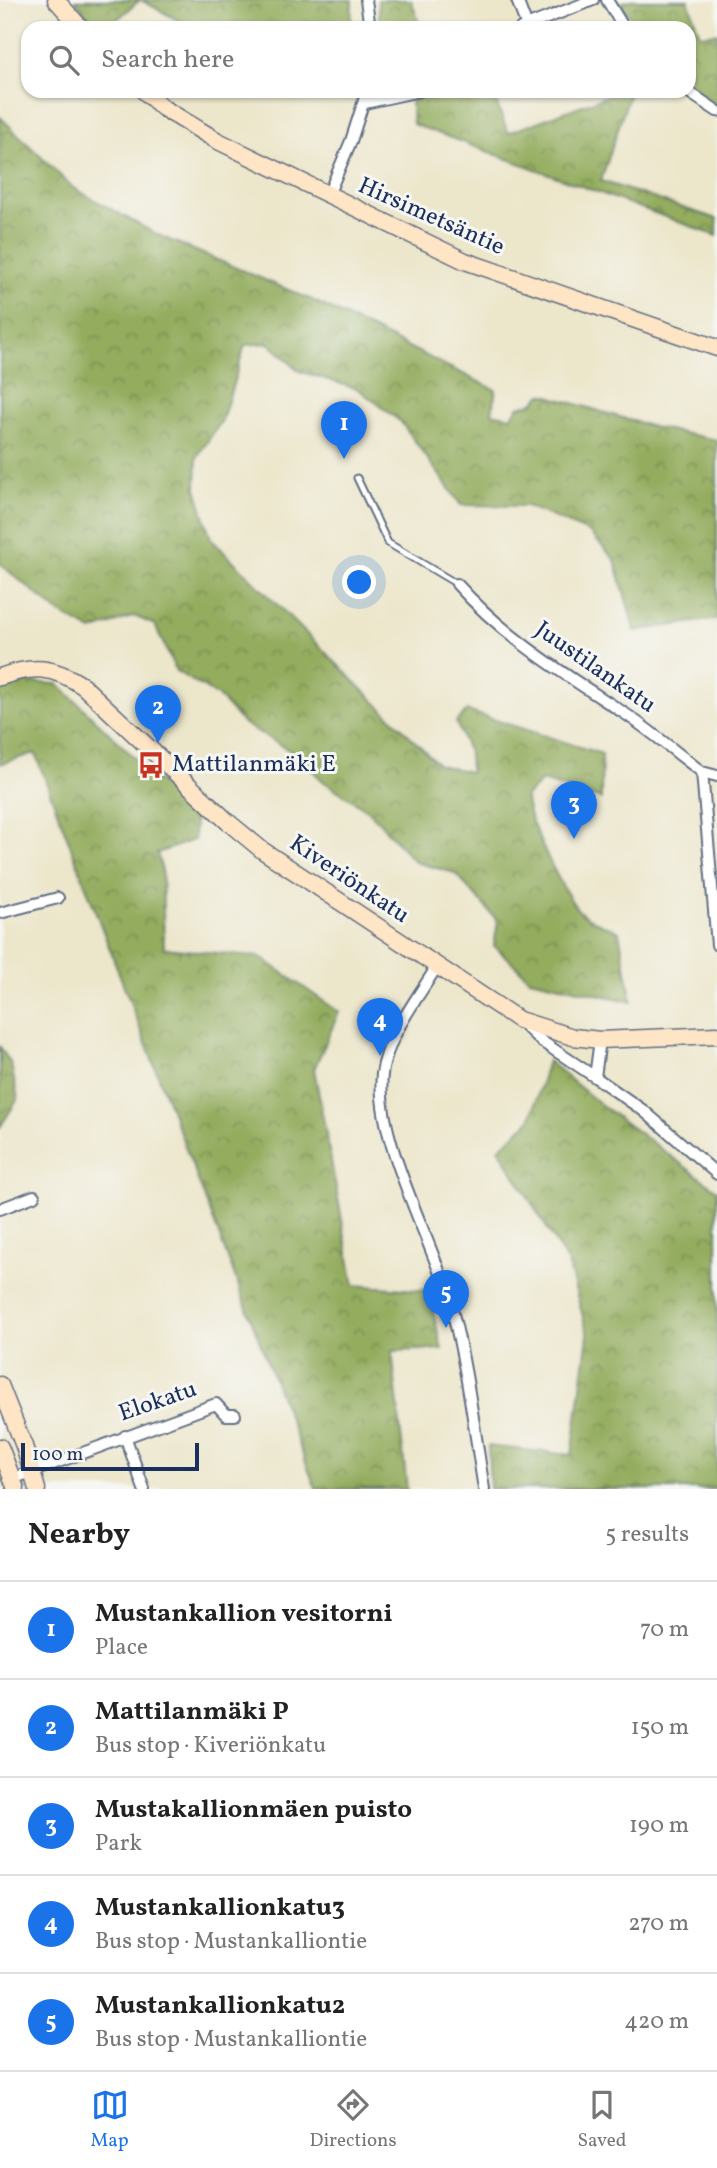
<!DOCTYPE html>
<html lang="en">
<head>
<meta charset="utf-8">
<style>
  :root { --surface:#fff; --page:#f2f2f2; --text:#222; --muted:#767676; --line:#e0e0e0; --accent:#1a73e8 }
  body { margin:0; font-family:Vollkorn,serif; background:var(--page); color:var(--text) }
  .scale { position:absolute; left:21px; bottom:18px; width:178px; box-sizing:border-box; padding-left:7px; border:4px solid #1b2f5e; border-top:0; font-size:19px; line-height:24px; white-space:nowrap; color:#1b2f5e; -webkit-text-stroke:5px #f6f6f2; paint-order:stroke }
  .you { position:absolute; left:360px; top:583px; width:24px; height:24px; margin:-18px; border:5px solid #fff; border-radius:50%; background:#1a73e8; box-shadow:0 0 0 10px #1a73e833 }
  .badge { display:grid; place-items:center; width:46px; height:46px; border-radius:50%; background:var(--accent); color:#fff; font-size:23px; font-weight:700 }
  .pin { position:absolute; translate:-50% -58px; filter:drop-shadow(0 2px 4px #0008) }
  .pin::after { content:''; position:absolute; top:37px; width:24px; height:21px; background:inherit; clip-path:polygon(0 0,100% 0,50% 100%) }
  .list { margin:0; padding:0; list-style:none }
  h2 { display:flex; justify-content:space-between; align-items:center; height:91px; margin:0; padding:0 28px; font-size:30px }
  h2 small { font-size:23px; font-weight:400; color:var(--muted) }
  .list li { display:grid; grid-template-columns:46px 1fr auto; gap:21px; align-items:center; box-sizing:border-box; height:98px; padding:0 28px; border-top:2px solid var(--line) }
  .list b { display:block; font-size:26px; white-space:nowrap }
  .list p { margin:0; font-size:23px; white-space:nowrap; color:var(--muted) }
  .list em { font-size:23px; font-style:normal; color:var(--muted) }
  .icon { flex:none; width:38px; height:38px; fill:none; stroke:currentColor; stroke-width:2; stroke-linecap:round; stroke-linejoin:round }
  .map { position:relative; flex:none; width:717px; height:1489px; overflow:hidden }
  .search { position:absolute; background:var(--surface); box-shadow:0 2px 5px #0004; left:21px; right:21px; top:21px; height:77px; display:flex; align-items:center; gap:18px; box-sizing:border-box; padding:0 24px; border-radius:21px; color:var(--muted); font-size:26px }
  .sheet { height:581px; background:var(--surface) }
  nav { display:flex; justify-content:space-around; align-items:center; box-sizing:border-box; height:98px; border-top:2px solid var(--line); background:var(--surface); font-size:19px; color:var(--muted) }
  nav a { display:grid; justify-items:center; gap:4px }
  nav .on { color:var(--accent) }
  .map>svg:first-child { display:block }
  .forest { fill:url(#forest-crowns); stroke:#576e5e; stroke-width:2 }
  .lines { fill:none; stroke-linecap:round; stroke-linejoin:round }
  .lane-casing { stroke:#646f84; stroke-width:9 }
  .street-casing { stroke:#646f84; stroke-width:14 }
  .secondary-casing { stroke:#646f84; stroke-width:19 }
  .lane { stroke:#fff; stroke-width:5 }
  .street { stroke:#fff; stroke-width:10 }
  .secondary { stroke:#fde5c5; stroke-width:16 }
  .labels { text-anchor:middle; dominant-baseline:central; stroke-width:6; stroke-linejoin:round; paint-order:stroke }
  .street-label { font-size:24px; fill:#1b2f5e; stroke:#f6f6f2 }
  .poi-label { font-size:24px; fill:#1b2f5e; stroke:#f6f6f2; text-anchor:start }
</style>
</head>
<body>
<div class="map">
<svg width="717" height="1489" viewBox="0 0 717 1489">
  <defs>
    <pattern id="forest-crowns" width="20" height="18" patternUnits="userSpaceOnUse" patternTransform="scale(1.75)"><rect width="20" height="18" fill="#93ac5d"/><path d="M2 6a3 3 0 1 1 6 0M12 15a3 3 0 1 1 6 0" fill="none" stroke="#778c50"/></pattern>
  </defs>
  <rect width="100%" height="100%" fill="#f6f6f2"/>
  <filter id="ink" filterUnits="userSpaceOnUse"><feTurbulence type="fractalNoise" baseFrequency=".0143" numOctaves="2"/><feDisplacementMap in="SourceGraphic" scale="14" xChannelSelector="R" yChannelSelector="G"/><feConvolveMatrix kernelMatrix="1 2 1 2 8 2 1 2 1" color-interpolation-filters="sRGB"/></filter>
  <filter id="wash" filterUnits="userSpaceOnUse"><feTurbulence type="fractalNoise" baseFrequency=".00686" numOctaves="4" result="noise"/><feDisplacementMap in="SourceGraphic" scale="28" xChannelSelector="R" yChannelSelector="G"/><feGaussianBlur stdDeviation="1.57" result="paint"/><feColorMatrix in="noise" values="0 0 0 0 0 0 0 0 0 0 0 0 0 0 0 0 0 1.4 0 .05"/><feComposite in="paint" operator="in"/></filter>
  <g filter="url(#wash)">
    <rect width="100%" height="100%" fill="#ece6ca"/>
    <path class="forest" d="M75 0H140L107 28H96Z
      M141 0H352L351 28H192Z
      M378 0H411L421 28H380Z
      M632 0H688L700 35 717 33V106L689 86V28H640L619 3Z
      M434 91H492L508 133 612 94 630 92 601 181 717 219V236L413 124 411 102Z
      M0 117 72 187 156 234 312 300 496 390 492 413 511 417 518 407 533 403 542 394 653 427 717 440V619L635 631 615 560 589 532 527 506 461 505 401 422 358 389 299 371 269 343 245 345 222 420 197 457 196 488 211 539 439 765 470 772 469 753 456 722 467 711 602 754 601 799 542 781 526 796C524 815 566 898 580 912 589 921 608 926 619 932L632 1002 530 979 494 946 498 921 455 873 415 862 369 811 323 781 297 755 243 723 218 696 176 671 155 625 134 616 92 631 60 613 0 564Z
      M25 682 58 684 195 816 194 840 157 853 162 871 164 948 260 957 339 1012 314 1069 354 1285 428 1291 442 1349 392 1351 407 1489H316L35 753 0 764V691Z
      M0 1047 11 1064 18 1099 0 1127Z
      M548 1061 605 1108 717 1190V1489H490L488 1446 572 1455 588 1335 568 1263 499 1149 530 1120Z"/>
  </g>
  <g filter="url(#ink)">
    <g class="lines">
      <defs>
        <path id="lane" d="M357 478 388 543 457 584"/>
        <path id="street" d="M366 0 370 28
          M517 0 526 24
          M607 0 624 28
          M521 28 593 0
          M687 91 717 111
          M365 103 419 91
          M328 195 351 141 367 91
          M457 584C504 637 563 673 621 711 649 729 675 752 702 772L717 776
          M702 772 717 945
          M0 913 58 898
          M437 966C418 998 387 1036 382 1074 375 1139 433 1241 451 1306 467 1366 474 1428 484 1489
          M521 1022 541 1041 595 1077
          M600 1040 595 1077 644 1111 717 1174
          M0 1209 34 1196
          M125 1436 144 1489
          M12 1479 216 1404 226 1415H235"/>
        <path id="secondary" d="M56 0 81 28
          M144 91 163 108 216 140 465 261 717 348
          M0 677C33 665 53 666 83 686L228 822 262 850 519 1020 573 1037 600 1040 717 1035
          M0 1385 24 1446 37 1489
          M0 1447 16 1489"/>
      </defs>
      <use href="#lane" class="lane-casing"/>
      <use href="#street" class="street-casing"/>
      <use href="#secondary" class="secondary-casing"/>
      <use href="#lane" class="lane"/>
      <use href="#street" class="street"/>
      <use href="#secondary" class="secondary"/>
    </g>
  </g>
  <defs>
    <symbol id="bus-bare" viewBox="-9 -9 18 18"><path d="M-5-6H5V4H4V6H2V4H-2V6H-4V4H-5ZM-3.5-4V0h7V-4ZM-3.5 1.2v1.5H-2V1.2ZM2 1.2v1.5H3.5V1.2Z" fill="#c8321e" stroke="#f6f6f2" stroke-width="2.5" paint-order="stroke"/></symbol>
  </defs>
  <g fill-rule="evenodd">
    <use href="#bus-bare" x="132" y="746" width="38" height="38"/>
  </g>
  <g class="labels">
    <g class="street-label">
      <text transform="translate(431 217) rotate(24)">Hirsimetsäntie</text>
      <text transform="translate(595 668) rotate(35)">Juustilankatu</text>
      <text transform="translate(349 880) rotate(34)">Kiveriönkatu</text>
      <text transform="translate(158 1402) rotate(-19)">Elokatu</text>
    </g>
    <g class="poi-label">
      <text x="172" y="765">Mattilanmäki E</text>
    </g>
  </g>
</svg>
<div class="scale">100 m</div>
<div class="you"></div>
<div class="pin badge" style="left:344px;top:459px">1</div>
<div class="pin badge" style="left:158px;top:743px">2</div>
<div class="pin badge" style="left:574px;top:839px">3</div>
<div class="pin badge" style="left:380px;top:1056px">4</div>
<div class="pin badge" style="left:446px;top:1328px">5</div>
<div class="search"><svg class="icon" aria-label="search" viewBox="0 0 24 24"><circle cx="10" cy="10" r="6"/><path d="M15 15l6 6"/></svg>Search here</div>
</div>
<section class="sheet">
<h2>Nearby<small>5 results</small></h2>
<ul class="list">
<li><span class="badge">1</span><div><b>Mustankallion vesitorni</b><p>Place</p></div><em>70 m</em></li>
<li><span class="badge">2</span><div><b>Mattilanmäki P</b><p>Bus stop · Kiveriönkatu</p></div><em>150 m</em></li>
<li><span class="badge">3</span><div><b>Mustakallionmäen puisto</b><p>Park</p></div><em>190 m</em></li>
<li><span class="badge">4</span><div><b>Mustankallionkatu3</b><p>Bus stop · Mustankalliontie</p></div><em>270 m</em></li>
<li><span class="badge">5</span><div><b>Mustankallionkatu2</b><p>Bus stop · Mustankalliontie</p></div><em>420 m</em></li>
</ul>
</section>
<nav>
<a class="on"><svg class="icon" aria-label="map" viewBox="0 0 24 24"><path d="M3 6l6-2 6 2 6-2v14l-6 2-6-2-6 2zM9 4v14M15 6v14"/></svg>Map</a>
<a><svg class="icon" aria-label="directions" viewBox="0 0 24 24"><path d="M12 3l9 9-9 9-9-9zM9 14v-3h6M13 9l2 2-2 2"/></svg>Directions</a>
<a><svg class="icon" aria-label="saved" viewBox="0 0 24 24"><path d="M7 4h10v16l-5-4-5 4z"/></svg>Saved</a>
</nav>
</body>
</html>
